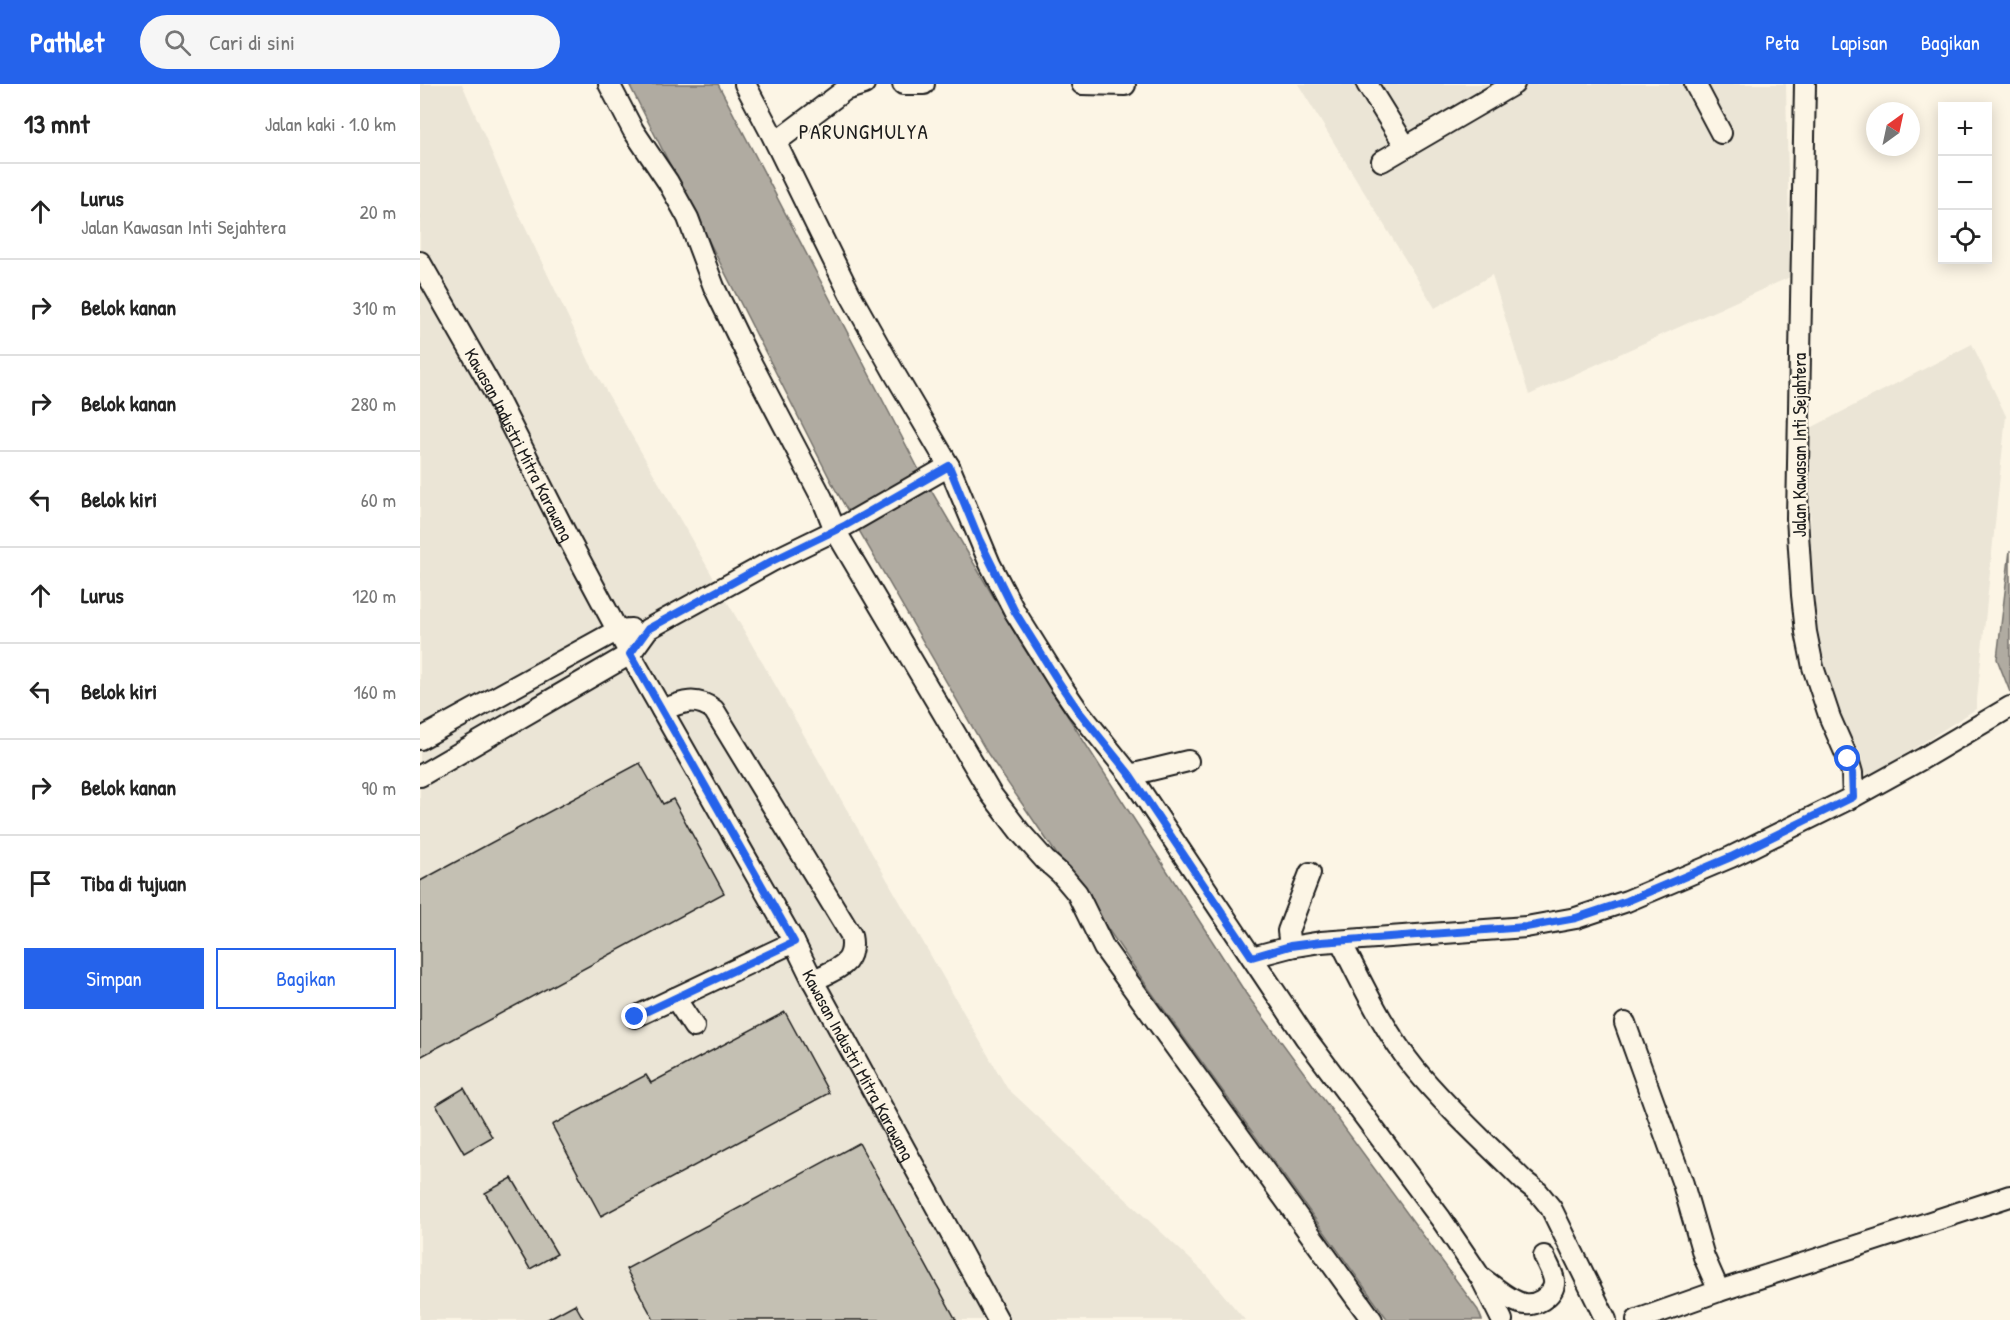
<!DOCTYPE html>
<html lang="id">
<head>
<meta charset="utf-8">
<style>
  :root { --surface:#fff; --page:#f6f6f6; --text:#222; --muted:#767676; --line:#e0e0e0; --accent:#2563eb }
  body { margin:0; font-family:"Patrick Hand",sans-serif; background:var(--page); color:var(--text) }
  .controls { position:absolute; right:18px; top:18px; display:grid; overflow:hidden; border-radius:0px; box-shadow:0 3px 15px #0003 }
  .controls button { width:54px; height:54px; display:grid; place-items:center; padding:0; border:0; border-bottom:2px solid var(--line); background:var(--surface); color:var(--text); font:30px sans-serif }
  .compass { position:absolute; left:1446px; top:18px; width:54px; height:54px; border-radius:50%; background:var(--surface); box-shadow:0 3px 15px #0003; rotate:33deg }
  .stop { position:absolute; width:18px; height:18px; margin:-14px; border:4px solid #2563eb; border-radius:50%; background:#fff }
  .stop.end { background:#2563eb; border-color:#fff; box-shadow:0 2px 6px #0008 }
  .list { margin:0; padding:0; list-style:none }
  h2 { display:flex; justify-content:space-between; align-items:center; height:78px; margin:0; padding:0 24px; font-size:26px }
  h2 small { font-size:20px; font-weight:400; color:var(--muted) }
  .list li { display:grid; grid-template-columns:39px 1fr auto; gap:18px; align-items:center; box-sizing:border-box; height:96px; padding:0 24px; border-top:2px solid var(--line) }
  .list b { display:block; font-size:22px; white-space:nowrap }
  .list p { margin:0; font-size:20px; white-space:nowrap; color:var(--muted) }
  .list em { font-size:20px; font-style:normal; color:var(--muted) }
  .actions { display:flex; gap:12px; padding:18px 24px }
  .actions a { flex:1; padding:14px 0; border:2px solid var(--accent); border-radius:0px; text-align:center; font-size:21px; color:var(--accent) }
  .actions .main { background:var(--accent); color:#fff }
  .icon { flex:none; width:33px; height:33px; fill:none; stroke:currentColor; stroke-width:2; stroke-linecap:round; stroke-linejoin:round }
  .map { position:relative; flex:none; width:1590px; height:1236px; overflow:hidden }
  header { display:flex; align-items:center; gap:36px; box-sizing:border-box; height:84px; padding:0 30px; background:var(--accent); color:#fff }
  header strong { font-size:28px }
  nav { display:flex; gap:33px; margin-inline-start:auto; font-size:21px }
  .search { width:420px; height:54px; background:var(--page); display:flex; align-items:center; gap:15px; box-sizing:border-box; padding:0 21px; border-radius:33px; color:var(--muted); font-size:22px }
  main { display:flex }
  aside { flex:1; background:var(--surface) }
  .map>svg:first-child { display:block }
  .built { fill:#ebe5d6 }
  .water { fill:#b0aba1; stroke:#75726c; stroke-width:1.5 }
  .building { fill:#c4c0b3; stroke:#1c1c1c; stroke-width:1.5 }
  .lines { fill:none; stroke-linecap:round; stroke-linejoin:round }
  .minor-casing { stroke:#1c1c1c; stroke-width:24 }
  .minor { stroke:#fcf5e5; stroke-width:20 }
  .route { stroke:#2563eb; stroke-width:8 }
  .labels { text-anchor:middle; dominant-baseline:central; stroke-width:4.5; stroke-linejoin:round; paint-order:stroke }
  .street-label { font-size:18px; fill:#1c1c1c; stroke:#fcf5e5 }
  .quarter-label { font-size:21px; letter-spacing:1.5px; fill:#1c1c1c; stroke:#fcf5e5 }
</style>
</head>
<body>
<header>
<strong>Pathlet</strong>
<div class="search"><svg class="icon" aria-label="search" viewBox="0 0 24 24"><circle cx="10" cy="10" r="6"/><path d="M15 15l6 6"/></svg>Cari di sini</div>
<nav><a>Peta</a><a>Lapisan</a><a>Bagikan</a></nav>
</header>
<main>
<aside>
<h2>13 mnt<small>Jalan kaki · 1.0 km</small></h2>
<ul class="list">
<li><svg class="icon" aria-label="ahead" viewBox="0 0 24 24"><path d="M12 20V5M6 11l6-6 6 6"/></svg><div><b>Lurus</b><p>Jalan Kawasan Inti Sejahtera</p></div><em>20 m</em></li>
<li><svg class="icon" aria-label="right" viewBox="0 0 24 24"><path d="M7 20v-9h11M14 6l5 5-5 5"/></svg><div><b>Belok kanan</b></div><em>310 m</em></li>
<li><svg class="icon" aria-label="right" viewBox="0 0 24 24"><path d="M7 20v-9h11M14 6l5 5-5 5"/></svg><div><b>Belok kanan</b></div><em>280 m</em></li>
<li><svg class="icon" aria-label="left" viewBox="0 0 24 24"><path d="M17 20v-9H6M10 6l-5 5 5 5"/></svg><div><b>Belok kiri</b></div><em>60 m</em></li>
<li><svg class="icon" aria-label="ahead" viewBox="0 0 24 24"><path d="M12 20V5M6 11l6-6 6 6"/></svg><div><b>Lurus</b></div><em>120 m</em></li>
<li><svg class="icon" aria-label="left" viewBox="0 0 24 24"><path d="M17 20v-9H6M10 6l-5 5 5 5"/></svg><div><b>Belok kiri</b></div><em>160 m</em></li>
<li><svg class="icon" aria-label="right" viewBox="0 0 24 24"><path d="M7 20v-9h11M14 6l5 5-5 5"/></svg><div><b>Belok kanan</b></div><em>90 m</em></li>
<li><svg class="icon" aria-label="arrive" viewBox="0 0 24 24"><path d="M6 21V4h12l-3 4 3 4H6"/></svg><div><b>Tiba di tujuan</b></div></li>
</ul>
<div class="actions"><a class="main">Simpan</a><a>Bagikan</a></div>
</aside>
<div class="map">
<svg width="1590" height="1236" viewBox="0 0 1590 1236">
  <rect width="100%" height="100%" fill="#fcf5e5"/>
  <filter id="ink" filterUnits="userSpaceOnUse"><feTurbulence type="fractalNoise" baseFrequency=".0167" numOctaves="2"/><feDisplacementMap in="SourceGraphic" scale="12" xChannelSelector="R" yChannelSelector="G"/><feConvolveMatrix kernelMatrix="1 2 1 2 8 2 1 2 1" color-interpolation-filters="sRGB"/></filter>
  <g filter="url(#ink)">
    <path class="built" d="M0 0H42L94 120 170 279 587 1004 786 1190 825 1236H0Z
      M878 0H1366L1370 193 1109 311 1072 191 1015 224Z
      M1552 260 1586 332 1556 625 1446 695 1400 573 1391 478 1389 345Z"/>
    <path class="water" d="M209 0H298L498 384 600 558 827 911 1058 1226 1062 1236H968L729 905 568 670 414 403Z
      M1590 466V608L1577 575Z"/>
    <path class="building" d="M220 679 243 720 253 715 304 809 0 973V797Z
      M365 928 409 1009 181 1132 132 1041 226 991 231 999Z
      M44 1004 72 1053 44 1069 16 1021Z
      M439 1059 536 1236H234L206 1185Z
      M92 1094 137 1170 110 1185 65 1109Z
      M155 1220 164 1236H126Z"/>
    <g class="lines">
      <defs>
        <g id="minor">
          <path d="M189 0 213 46 248 98 268 134 294 203 328 273 402 414 415 446 571 710 600 748 625 776 641 790 657 809 684 864 952 1236"/>
          <path d="M325 0 352 51 430 210 476 292 529 382 570 480 595 528 640 600 657 625 710 691 885 953 1021 1135 1061 1194 1082 1236"/>
          <path d="M483 0H504"/>
          <path d="M662 0 705 1"/>
          <path d="M947 0 986 63"/>
          <path d="M1275 0 1301 49"/>
          <path d="M1385 0 1377 434 1382 511 1386 548 1393 583 1410 634 1428 675 1432 689 1433 713"/>
          <path d="M356 58 425 6 444 0"/>
          <path d="M962 77 1094 0"/>
          <path id="s1" d="M0 178 73 306 147 452 210 570 374 858 393 897 578 1236"/>
          <path d="M242 626C262 618 276 612 294 626L431 851C437 882 416 884 393 897"/>
          <path d="M0 655 198 546 211 545"/>
          <path d="M710 691 768 677"/>
          <path d="M0 692 210 570 228 545 352 477 426 441 529 382"/>
          <path d="M921 858C943 901 964 947 995 985 1028 1025 1067 1060 1104 1097L1118 1108 1131 1124 1186 1236"/>
          <path d="M870 863 868 847 890 789"/>
          <path d="M832 873 870 863 901 858 1106 843 1156 834 1207 817 1311 773 1433 713 1502 675 1590 623"/>
          <path d="M255 914 274 943"/>
          <path d="M215 933 374 858"/>
          <path d="M1205 939 1263 1100 1284 1173 1299 1207"/>
          <path d="M1063 1195C1075 1203 1089 1217 1104 1220 1110 1221 1117 1219 1122 1216 1143 1202 1132 1190 1124 1172"/>
          <path d="M1217 1236 1299 1207 1590 1112"/>
        </g>
      </defs>
      <use href="#minor" class="minor-casing"/>
      <use href="#minor" class="minor"/>
    </g>
  </g>
  <g class="lines" filter="url(#ink)">
    <path class="route" d="M215 933 374 858 210 570 228 545 352 477 426 441 529 382 559 455 595 528 640 600 657 625 710 691 832 873 870 862 901 858 1106 843 1156 834 1207 817 1311 773 1433 713 1432 689 1428 675"/>
  </g>
  <g class="labels">
    <g class="street-label">
      <text stroke="none"><textPath href="#s1" startOffset="208">Kawasan Industri Mitra Karawang</textPath></text>
      <text transform="translate(1379 361) rotate(-90)">Jalan Kawasan Inti Sejahtera</text>
      <text stroke="none"><textPath href="#s1" startOffset="915">Kawasan Industri Mitra Karawang</textPath></text>
    </g>
    <g class="quarter-label">
      <text x="444" y="47">PARUNGMULYA</text>
    </g>
  </g>
</svg>
<div class="controls">
<button>+</button>
<button>−</button>
<button><svg class="icon" aria-label="locate" viewBox="0 0 24 24"><circle cx="12" cy="12" r="6"/><path d="M12 2v4M12 18v4M2 12h4M18 12h4"/></svg></button>
</div>
<svg class="compass" viewBox="-18 -18 36 36"><path d="M0-13l5 13h-10z" fill="#e53935"/><path d="M0 13l5-13h-10z" fill="#767676"/></svg>
<div class="stop" style="left:1428px;top:675px"></div>
<div class="stop end" style="left:215px;top:933px"></div>
</div>
</main>
</body>
</html>
